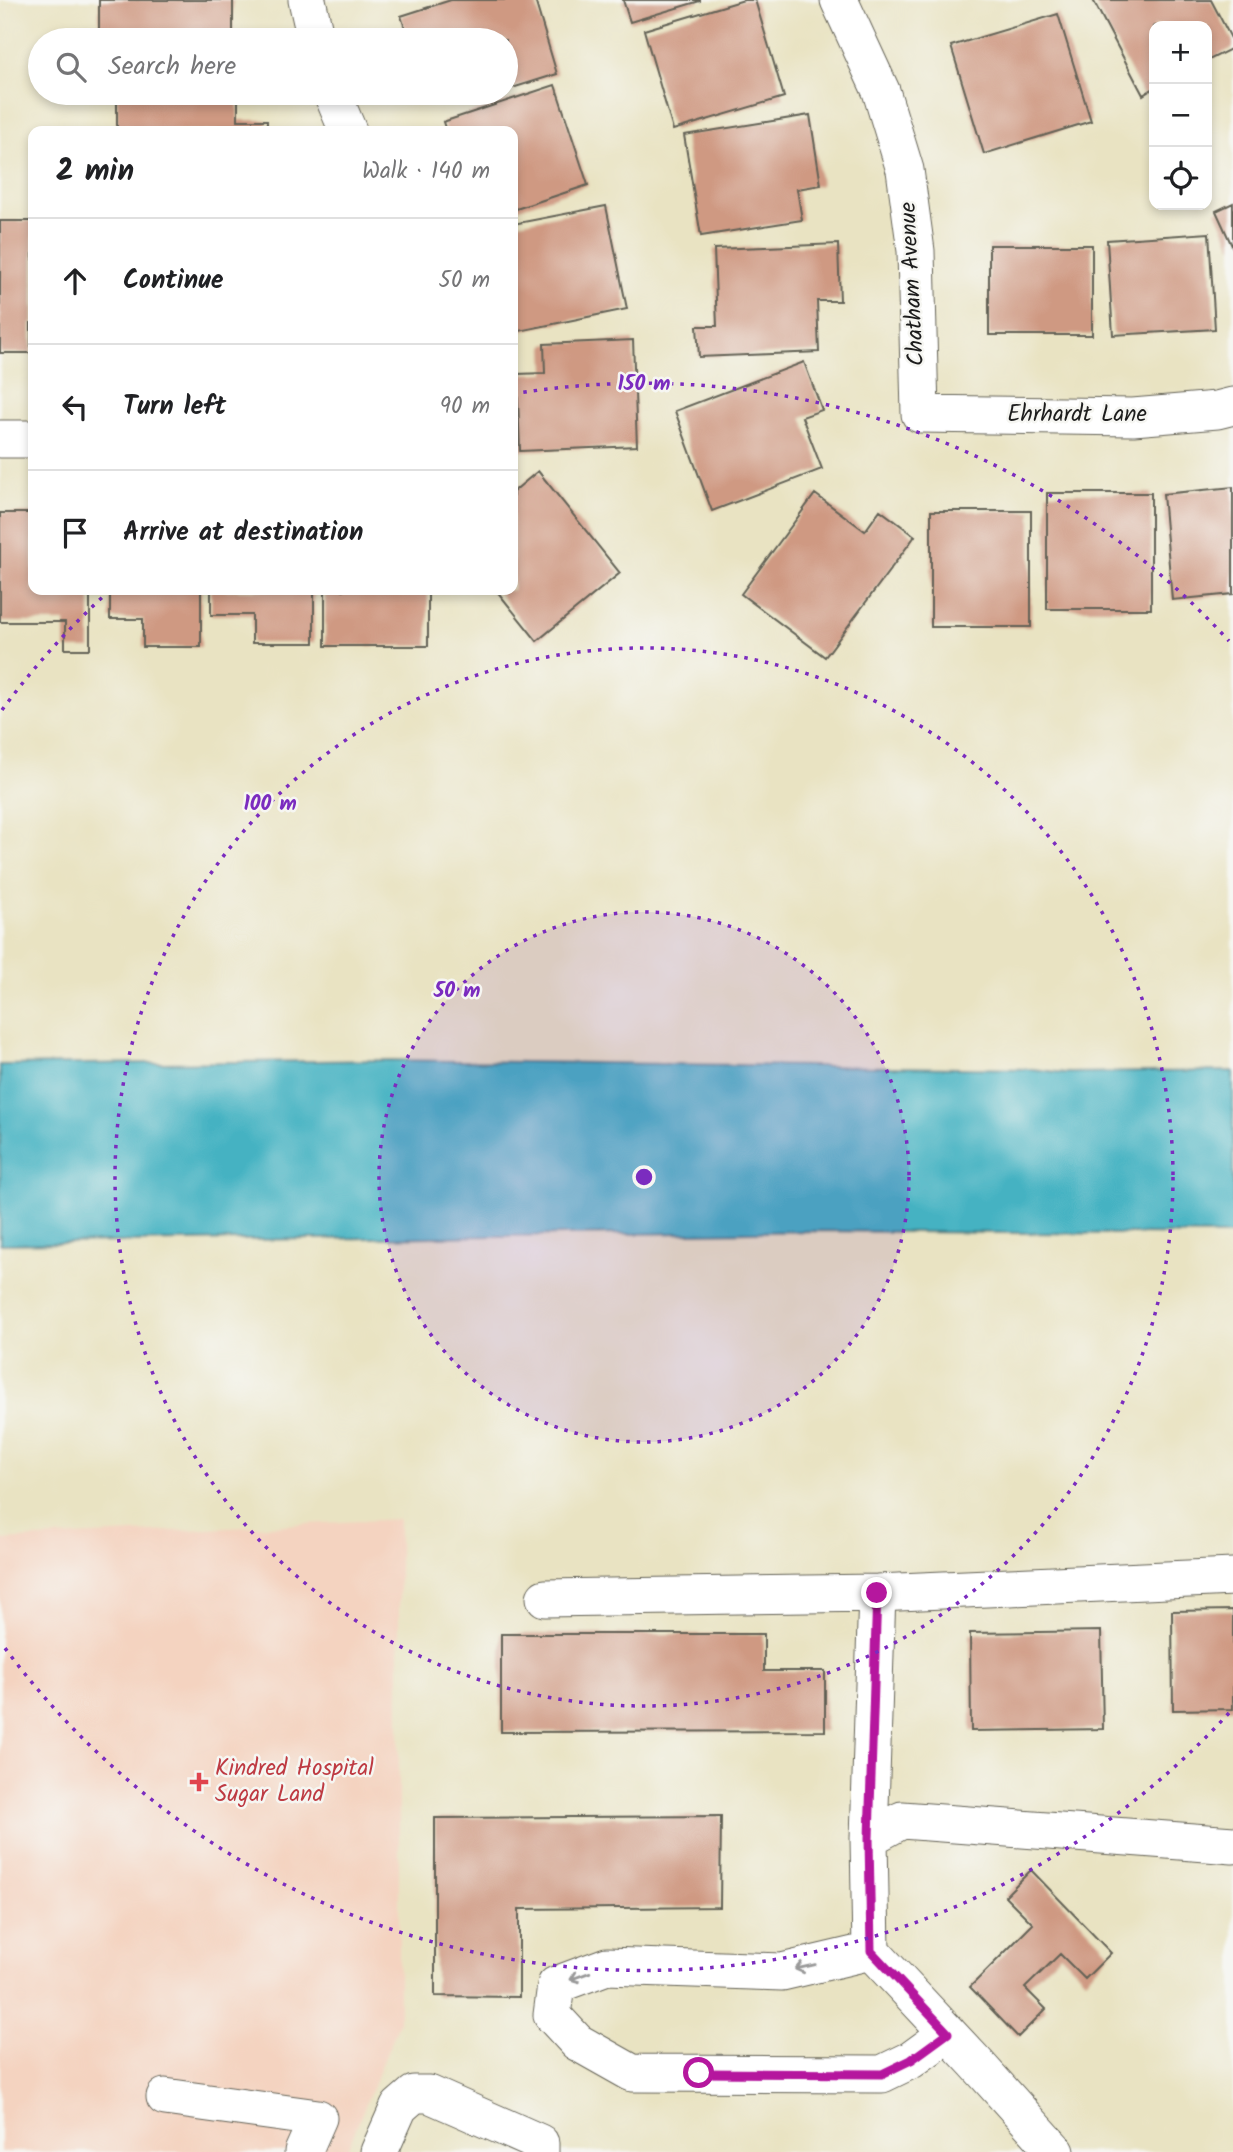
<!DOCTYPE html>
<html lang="en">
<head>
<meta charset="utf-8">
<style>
  :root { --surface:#fff; --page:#f6f6f6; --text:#202124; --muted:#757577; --line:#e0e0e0 }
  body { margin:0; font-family:Kalam,sans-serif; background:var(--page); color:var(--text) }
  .controls { position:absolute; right:21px; top:21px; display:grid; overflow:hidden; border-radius:14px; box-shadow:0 4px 10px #0003 }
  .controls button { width:63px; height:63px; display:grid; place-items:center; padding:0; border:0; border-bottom:2px solid var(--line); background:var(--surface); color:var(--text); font:35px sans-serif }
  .stop { position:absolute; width:21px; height:21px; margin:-16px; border:5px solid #b5179e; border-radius:50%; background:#fff }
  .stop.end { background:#b5179e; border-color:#fff; box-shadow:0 2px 7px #0008 }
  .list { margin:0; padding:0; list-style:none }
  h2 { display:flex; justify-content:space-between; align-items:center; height:91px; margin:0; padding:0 28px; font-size:30px }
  h2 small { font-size:23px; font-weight:400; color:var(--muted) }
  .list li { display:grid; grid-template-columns:46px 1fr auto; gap:21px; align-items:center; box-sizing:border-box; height:126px; padding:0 28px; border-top:2px solid var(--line) }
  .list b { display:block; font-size:26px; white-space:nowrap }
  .list em { font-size:23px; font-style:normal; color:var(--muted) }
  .icon { flex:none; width:38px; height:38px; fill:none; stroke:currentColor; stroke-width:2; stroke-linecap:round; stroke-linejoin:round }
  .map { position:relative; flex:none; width:1233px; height:2152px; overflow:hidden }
  .search { position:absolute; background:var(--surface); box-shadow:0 4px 10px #0003; left:28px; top:28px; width:490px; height:77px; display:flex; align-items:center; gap:18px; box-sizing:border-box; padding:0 24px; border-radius:38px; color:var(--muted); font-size:26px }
  .panel { position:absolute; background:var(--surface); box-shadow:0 4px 10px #0003; left:28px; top:126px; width:490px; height:469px; border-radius:14px }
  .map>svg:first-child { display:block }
  .built { fill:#f4d3c0 }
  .water { fill:#45b2c2; stroke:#30676f; stroke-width:2 }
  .building { fill:#cf9982 }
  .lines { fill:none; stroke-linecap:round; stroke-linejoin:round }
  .minor-casing { stroke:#646256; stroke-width:39 }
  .minor { stroke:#fff; stroke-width:37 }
  .oneway { stroke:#999 }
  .route { stroke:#b5179e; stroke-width:9 }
  .ring { fill:none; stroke:#7b2cbf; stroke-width:3.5; stroke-dasharray:3.5 7 }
  .health-dot { fill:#e0444e; stroke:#f6f6f2; stroke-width:2.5 }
  .labels { text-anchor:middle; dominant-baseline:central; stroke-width:5; stroke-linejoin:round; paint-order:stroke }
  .street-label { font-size:23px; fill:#1c1c1c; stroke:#f6f6f2 }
  .health-label { font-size:23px; fill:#be3a42; stroke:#f6f6f2; text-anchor:start }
  .centre { fill:#7b2cbf; stroke:#f6f6f2; stroke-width:3.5 }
  .ring-label { font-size:21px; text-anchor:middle; font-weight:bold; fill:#7b2cbf; stroke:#f6f6f2; stroke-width:5; stroke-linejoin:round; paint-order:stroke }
</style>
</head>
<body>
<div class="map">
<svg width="1233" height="2152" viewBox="0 0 1233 2152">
  <rect width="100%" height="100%" fill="#f6f6f2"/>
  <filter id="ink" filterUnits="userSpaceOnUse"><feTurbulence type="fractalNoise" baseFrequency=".0143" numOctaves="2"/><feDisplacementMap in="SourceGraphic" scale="14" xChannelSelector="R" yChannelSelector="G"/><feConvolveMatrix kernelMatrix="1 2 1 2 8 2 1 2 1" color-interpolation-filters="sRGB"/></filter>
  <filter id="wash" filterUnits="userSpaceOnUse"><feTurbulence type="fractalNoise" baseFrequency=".00686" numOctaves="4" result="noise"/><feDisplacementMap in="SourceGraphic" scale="28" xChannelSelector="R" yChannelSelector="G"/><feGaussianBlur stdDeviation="1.57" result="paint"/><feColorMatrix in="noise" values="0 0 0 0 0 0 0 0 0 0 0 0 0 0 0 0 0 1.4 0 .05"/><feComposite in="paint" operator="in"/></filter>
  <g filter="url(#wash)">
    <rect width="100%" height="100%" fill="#e9e3c2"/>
    <path class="built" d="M399 1519V2023L346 2152H0V1540Z"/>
    <path class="water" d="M388 1060 1032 1069 1065 1073 1233 1071V1235L814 1231 0 1244V1065Z"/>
    <g id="blocks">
      <path class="building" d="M99 0H233V40H99Z
        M451 0H535L557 74 506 90V40H409L401 16Z
        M623 0H700V1L630 22Z
        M744 0H755L784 97 673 130 644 30Z
        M1093 0H1211L1233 42V48L1207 61V26H1154V88L1143 95Z
        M1058 14 1091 121 984 154 951 46Z
        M555 85 588 185 513 210V131H446L443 122Z
        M117 93H238V120H267V131H117Z
        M457 93H495L460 104Z
        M810 115 821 185 797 189 802 220 701 236 684 135Z
        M1233 203V248L1216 211Z
        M606 206 627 309 514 332 513 224Z
        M0 221H33V323H31V353H0Z
        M1209 233 1215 329 1113 335 1107 240Z
        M838 244 840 301H817L819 352 699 357 697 326H717L714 249Z
        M989 245H1092V335H989Z
        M633 340 637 446 520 451 517 374 545 373 544 344Z
        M804 362 822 410 802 417 822 469 712 511 675 411Z
        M538 471 620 573 537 641 496 590H513V492Z
        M1233 487V594L1172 600 1163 494Z
        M1047 493H1151V609H1047Z
        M815 494 865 531 880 510 915 536 825 657 741 594Z
        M931 511H1031V627H931Z
        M0 513H33V590H90V649H65V622H0Z
        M110 590H201V647H143V619H110Z
        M211 590H314V643H252V615H211Z
        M325 590H428V646H325Z
        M1233 1610V1709L1173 1710 1172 1611Z
        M1101 1631 1103 1729 971 1731 970 1633Z
        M501 1634H764V1671H825V1731L501 1732Z
        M721 1816 720 1907 519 1909V1997L435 1996V1818Z
        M1031 1870 1111 1953 1085 1979 1060 1954 1025 1988 1046 2009 1018 2037 970 1987 1033 1924 1005 1896Z"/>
    </g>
  </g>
  <g filter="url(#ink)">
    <use href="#blocks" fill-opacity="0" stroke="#646256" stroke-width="2"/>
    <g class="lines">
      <defs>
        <path id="minor" d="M307 0 316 40
          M839 0 881 91 905 170 916 251 920 414 1133 417 1217 410 1233 406
          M332 93 348 131
          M0 439H33
          M877 1593 869 1838 871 1951 975 2062 1056 2152
          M545 1598 877 1593 1233 1577
          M869 1838 902 1820 1233 1845
          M871 1951 782 1972 607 1966 556 1985 552 2015 577 2042 632 2073 882 2074 911 2060 948 2033
          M165 2097 318 2118 303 2152
          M379 2152 399 2107 414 2094H429L540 2143V2152"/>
      </defs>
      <use href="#minor" class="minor-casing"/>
      <use href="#minor" class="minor"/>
    </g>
    <defs><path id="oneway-shaft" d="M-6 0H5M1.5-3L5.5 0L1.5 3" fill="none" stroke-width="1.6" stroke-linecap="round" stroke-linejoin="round" transform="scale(1.75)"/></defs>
    <g class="oneway">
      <use href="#oneway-shaft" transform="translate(805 1967) rotate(167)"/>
      <use href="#oneway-shaft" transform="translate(580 1976) rotate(160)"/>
    </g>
  </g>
  <g class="lines" filter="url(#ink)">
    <path class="route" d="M699 2073 882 2074 911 2060 948 2033 871 1951 869 1838 877 1593"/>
  </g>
  <circle cx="644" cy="1177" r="265" fill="#7b2cbf" fill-opacity=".12"/>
  <g class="ring">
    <circle cx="644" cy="1177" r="265"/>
    <circle cx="644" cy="1177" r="529"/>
    <path d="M1229 1713A794 794 0 0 1 2 1644M2 710A794 794 0 0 1 108 592M513 394A794 794 0 0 1 1229 641"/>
  </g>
  <path class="health-dot" d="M195.5 1771.5h7v7h7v7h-7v7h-7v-7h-7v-7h7z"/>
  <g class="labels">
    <g class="street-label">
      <text transform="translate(913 284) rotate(-93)">Chatham Avenue</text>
      <text x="1077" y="415">Ehrhardt Lane</text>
    </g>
    <g class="health-label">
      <text x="215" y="1769">Kindred Hospital<tspan x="215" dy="26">Sugar Land</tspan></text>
    </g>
  </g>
  <circle cx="644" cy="1177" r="10" class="centre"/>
  <g class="ring-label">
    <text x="644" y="390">150 m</text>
    <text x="270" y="810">100 m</text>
    <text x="457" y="997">50 m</text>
  </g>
</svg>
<div class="controls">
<button>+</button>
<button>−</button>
<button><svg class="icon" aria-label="locate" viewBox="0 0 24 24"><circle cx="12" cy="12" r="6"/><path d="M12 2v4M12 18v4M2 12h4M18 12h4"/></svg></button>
</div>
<div class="stop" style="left:699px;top:2073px"></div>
<div class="stop end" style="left:877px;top:1593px"></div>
<div class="search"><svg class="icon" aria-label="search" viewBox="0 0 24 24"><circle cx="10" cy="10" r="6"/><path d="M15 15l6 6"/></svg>Search here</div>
<section class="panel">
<h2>2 min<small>Walk · 140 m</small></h2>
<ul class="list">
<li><svg class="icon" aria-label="ahead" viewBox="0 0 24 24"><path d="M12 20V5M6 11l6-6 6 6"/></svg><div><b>Continue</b></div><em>50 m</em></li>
<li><svg class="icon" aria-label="left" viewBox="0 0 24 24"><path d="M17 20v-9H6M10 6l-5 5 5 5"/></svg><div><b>Turn left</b></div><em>90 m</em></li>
<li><svg class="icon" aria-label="arrive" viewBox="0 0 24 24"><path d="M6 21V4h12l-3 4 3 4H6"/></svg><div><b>Arrive at destination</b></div></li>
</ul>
</section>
</div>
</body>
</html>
